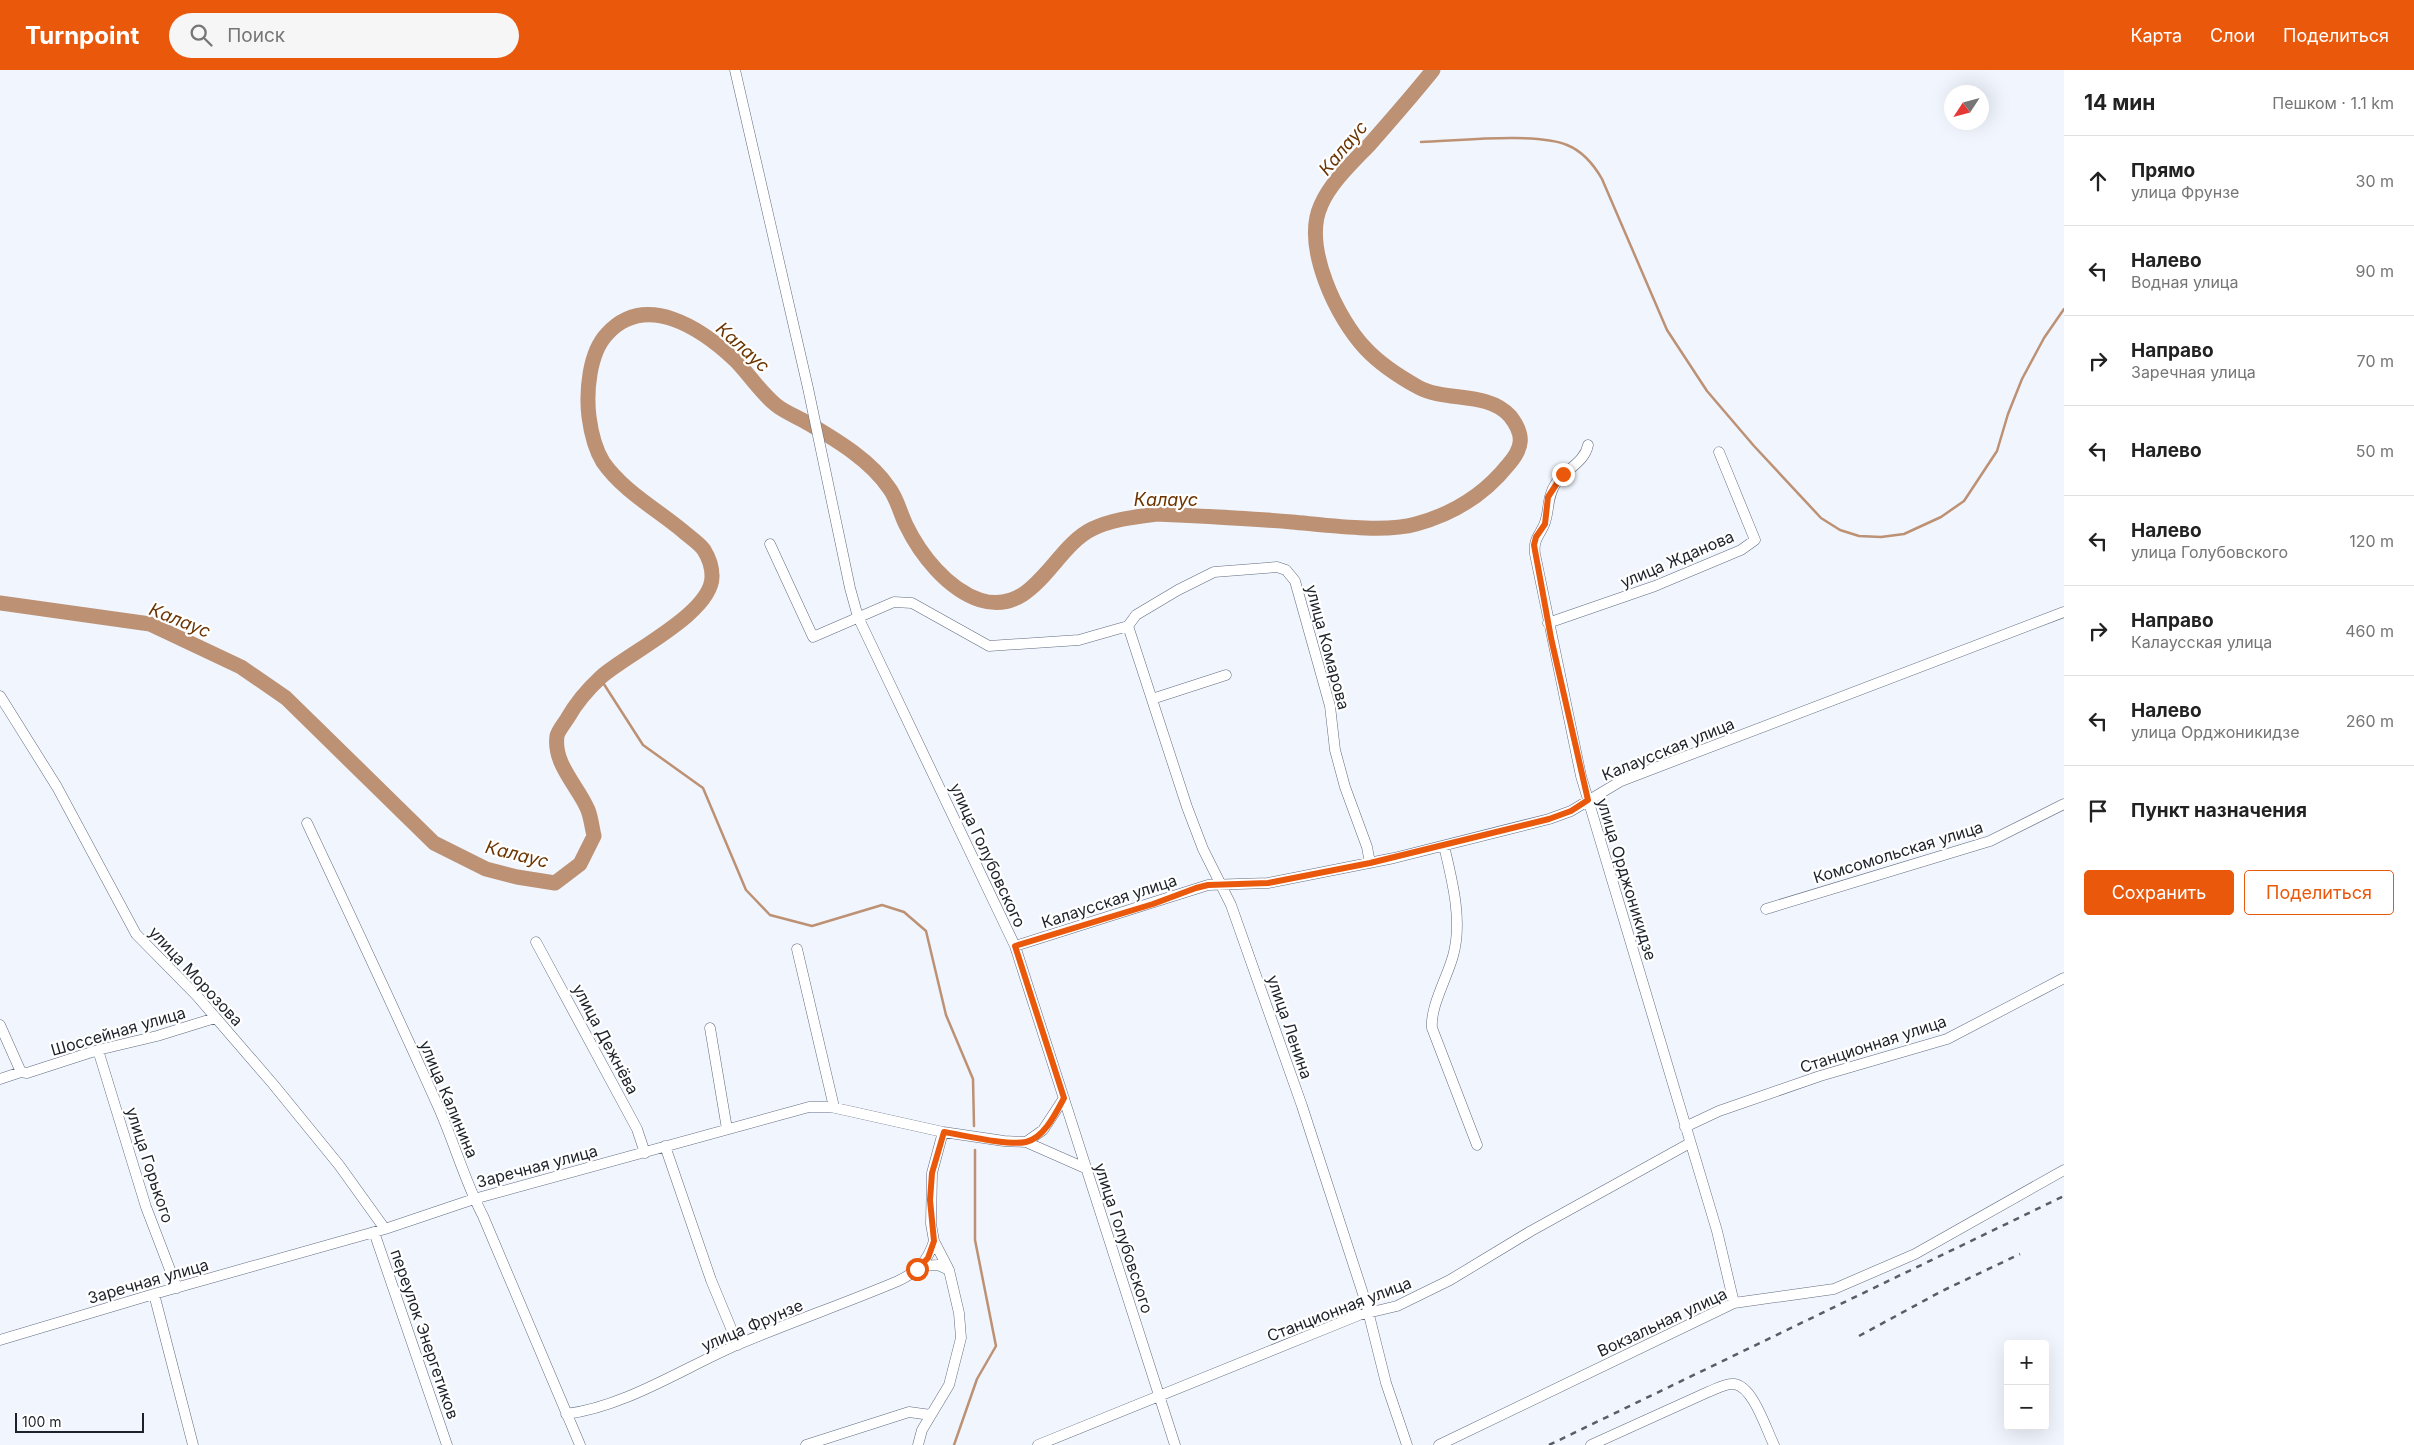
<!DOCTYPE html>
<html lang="ru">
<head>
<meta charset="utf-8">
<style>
  :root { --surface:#fff; --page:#f6f6f6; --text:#222; --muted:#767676; --line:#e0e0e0; --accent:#ea580c }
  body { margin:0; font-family:Inter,sans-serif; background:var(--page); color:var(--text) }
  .controls { position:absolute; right:15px; bottom:15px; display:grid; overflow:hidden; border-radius:5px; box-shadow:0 5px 20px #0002 }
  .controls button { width:45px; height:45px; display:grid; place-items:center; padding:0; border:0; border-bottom:1px solid var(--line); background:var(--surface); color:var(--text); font:25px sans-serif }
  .compass { position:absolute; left:1944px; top:15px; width:45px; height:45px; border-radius:50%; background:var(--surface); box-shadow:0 5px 20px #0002; rotate:234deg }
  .scale { position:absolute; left:15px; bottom:12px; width:129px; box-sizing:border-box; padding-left:5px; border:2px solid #1d222a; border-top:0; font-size:14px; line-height:18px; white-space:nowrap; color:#1d222a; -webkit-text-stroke:4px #fff; paint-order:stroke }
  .stop { position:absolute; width:15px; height:15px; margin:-11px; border:4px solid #ea580c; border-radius:50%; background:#fff }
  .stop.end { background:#ea580c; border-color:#fff; box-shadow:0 1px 5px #0008 }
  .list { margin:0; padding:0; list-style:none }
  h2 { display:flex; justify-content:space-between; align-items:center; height:65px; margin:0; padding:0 20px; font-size:21px }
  h2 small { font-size:16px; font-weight:400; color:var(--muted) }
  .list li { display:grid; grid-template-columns:32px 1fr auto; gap:15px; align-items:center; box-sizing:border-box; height:90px; padding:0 20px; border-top:1px solid var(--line) }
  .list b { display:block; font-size:19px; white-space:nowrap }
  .list p { margin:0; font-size:16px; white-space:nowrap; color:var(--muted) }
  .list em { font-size:16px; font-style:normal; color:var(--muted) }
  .actions { display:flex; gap:10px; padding:15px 20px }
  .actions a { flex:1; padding:11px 0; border:1px solid var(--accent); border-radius:5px; text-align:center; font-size:18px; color:var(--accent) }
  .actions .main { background:var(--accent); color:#fff }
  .icon { flex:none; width:28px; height:28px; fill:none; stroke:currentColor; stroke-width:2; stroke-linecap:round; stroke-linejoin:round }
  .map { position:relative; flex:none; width:2064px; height:1375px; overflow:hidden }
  header { display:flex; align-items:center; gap:30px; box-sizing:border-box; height:70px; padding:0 25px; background:var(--accent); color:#fff }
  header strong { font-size:24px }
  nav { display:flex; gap:28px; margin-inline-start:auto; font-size:18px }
  .search { width:350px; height:45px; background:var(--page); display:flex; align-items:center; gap:12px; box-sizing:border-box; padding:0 18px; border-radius:28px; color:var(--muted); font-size:19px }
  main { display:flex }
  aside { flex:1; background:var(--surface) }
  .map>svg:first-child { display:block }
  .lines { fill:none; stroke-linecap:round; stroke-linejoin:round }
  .stream { stroke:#bd9174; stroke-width:2.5 }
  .river { stroke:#bd9174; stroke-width:15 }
  .minor-casing { stroke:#616b7f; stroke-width:11 }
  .minor { stroke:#fff; stroke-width:10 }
  .rail { stroke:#595e66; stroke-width:2.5; stroke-dasharray:6 6; stroke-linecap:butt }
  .route { stroke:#ea580c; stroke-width:6 }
  .labels { text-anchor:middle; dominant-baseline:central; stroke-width:4.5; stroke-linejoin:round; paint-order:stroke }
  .street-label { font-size:16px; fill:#1d222a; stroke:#fff }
  .water-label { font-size:18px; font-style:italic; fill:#6c3401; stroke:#fff }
</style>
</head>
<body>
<header>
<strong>Turnpoint</strong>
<div class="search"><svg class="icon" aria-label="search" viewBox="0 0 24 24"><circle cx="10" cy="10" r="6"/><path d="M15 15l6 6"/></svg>Поиск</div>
<nav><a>Карта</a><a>Слои</a><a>Поделиться</a></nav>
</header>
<main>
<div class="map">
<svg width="2064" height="1375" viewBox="0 0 2064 1375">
  <rect width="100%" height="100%" fill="#f0f5fe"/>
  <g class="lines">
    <path class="stream" d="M1421 72C1456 71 1536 62 1567 75 1582 81 1594 95 1602 109L1667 260 1707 321 1754 376 1821 448 1840 460 1859 466 1881 467 1904 464 1941 447 1964 431 1997 381 2008 344 2022 309 2044 268 2064 239
      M600 608 643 675 703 718 746 820 770 845 812 856 882 835 904 842 926 861 946 945 973 1009 974 1056
      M954 1375 977 1309 996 1276 975 1170V1080"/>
    <path class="river" d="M0 533 150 554 241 597 286 628 434 773 486 799 517 807 555 813 580 794 594 766C592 757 591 748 588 740 578 716 553 694 557 666 558 661 564 654 567 649 576 633 588 619 601 607 628 583 713 543 712 506 712 498 709 488 704 480 700 474 691 468 684 462 658 440 623 421 603 392 595 379 591 362 589 347 586 322 589 283 607 264 646 221 702 259 735 290 749 304 760 322 776 335 786 343 800 348 811 355 838 371 871 391 889 418 897 428 900 443 906 455 920 484 947 519 980 530 1034 547 1053 478 1092 459 1113 449 1135 447 1158 444 1202 446 1247 448 1292 452 1326 455 1384 463 1416 454 1453 444 1484 425 1508 395 1523 378 1525 365 1510 346 1488 321 1445 332 1418 317 1400 307 1381 295 1366 279 1337 249 1302 176 1321 135 1331 112 1353 92 1370 74 1391 50 1413 25 1433 0"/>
    <defs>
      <path id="minor" d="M735 0 808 318 850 518 858 547 1015 876 1175 1375
        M1588 375C1585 392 1566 399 1556 413 1546 428 1550 441 1544 455 1539 466 1533 470 1535 484L1581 706 1717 1161 1734 1233
        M770 474 813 567 894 532 912 533 989 576 1079 570 1128 556 1136 545 1178 520 1214 502 1277 497 1286 500 1295 511 1330 636 1335 680 1345 717 1367 777 1370 793
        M1548 553 1655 516 1741 480 1755 470 1719 382
        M1128 556 1187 737 1203 779 1231 835 1302 1036 1366 1233 1386 1313 1407 1375
        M0 626 57 717 136 864 197 926 273 1014 339 1095 385 1159
        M1152 629 1226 605
        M307 753C351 847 395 940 437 1034 454 1071 464 1110 483 1146L580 1375
        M1444 776C1452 810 1463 851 1453 886 1447 908 1430 937 1432 958L1477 1075
        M1766 839 1990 771 2064 734
        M536 872 637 1059 645 1083
        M1015 876 1208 815 1268 813 1394 788 1549 749 1571 741 1621 711 2064 542
        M797 879 834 1037
        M0 955 21 1002 27 1003 98 980 157 966 215 948
        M710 958 727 1059
        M98 980 146 1137 177 1218
        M0 1009 21 1002
        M1685 1057 1719 1041 1820 1006 1947 969 2064 908
        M1026 1072 1043 1060 1064 1028
        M665 1076 711 1210 738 1275
        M374 1162 447 1375
        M922 1196 938 1195 949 1200
        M154 1224 193 1375
        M0 1270 154 1224 385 1159 474 1129 809 1037H831L943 1062 1004 1071 1026 1072 1085 1098
        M566 1344C625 1337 685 1297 739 1274 791 1252 846 1233 898 1211 917 1202 928 1191 934 1171
        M806 1375 909 1342 931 1345
        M918 1375 922 1360 949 1315 961 1268 959 1243 949 1200 934 1171 931 1154 932 1103 943 1062
        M1038 1375 1359 1245 1397 1236 1450 1210 1531 1161 1690 1073
        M1439 1375 1734 1233 1834 1219 1915 1184 2064 1100
        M1591 1375 1708 1322C1716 1319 1725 1313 1734 1314 1753 1316 1766 1359 1774 1375"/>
    </defs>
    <use href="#minor" class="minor-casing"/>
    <use href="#minor" class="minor"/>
    <path class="rail" d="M1859 1266 1942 1221 2020 1184
      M1549 1375 2064 1126"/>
  </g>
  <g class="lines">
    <path class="route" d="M917 1199 928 1188 934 1171 930 1130 932 1103 944 1062C963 1065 1008 1076 1026 1072 1044 1068 1056 1043 1064 1028L1015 876 1153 834 1196 818 1208 815 1268 813 1370 793 1549 749 1571 741 1588 730 1551 568 1534 475 1536 467 1545 454 1548 427 1563 404"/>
  </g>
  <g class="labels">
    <g class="street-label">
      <text transform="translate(1677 489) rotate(-23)">улица Жданова</text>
      <text transform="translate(1328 577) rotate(75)">улица Комарова</text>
      <text transform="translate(1668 679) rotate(-22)">Калаусская улица</text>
      <text transform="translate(1898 782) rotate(-17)">Комсомольская улица</text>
      <text transform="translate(988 785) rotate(65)">улица Голубовского</text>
      <text transform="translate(1627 809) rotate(73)">улица Орджоникидзе</text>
      <text transform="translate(1109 831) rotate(-18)">Калаусская улица</text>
      <text transform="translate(196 906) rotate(47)">улица Морозова</text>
      <text transform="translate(1290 957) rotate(71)">улица Ленина</text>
      <text transform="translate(118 961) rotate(-16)">Шоссейная улица</text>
      <text transform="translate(606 969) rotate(62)">улица Дежнёва</text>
      <text transform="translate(1873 974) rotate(-18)">Станционная улица</text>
      <text transform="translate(449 1029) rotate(67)">улица Калинина</text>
      <text transform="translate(150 1095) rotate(72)">улица Горького</text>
      <text transform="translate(537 1096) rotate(-15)">Заречная улица</text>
      <text transform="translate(1124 1168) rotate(72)">улица Голубовского</text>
      <text transform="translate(148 1211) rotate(-16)">Заречная улица</text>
      <text transform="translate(1339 1239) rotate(-21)">Станционная улица</text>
      <text transform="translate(1662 1252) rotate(-25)">Вокзальная улица</text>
      <text transform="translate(752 1255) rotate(-23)">улица Фрунзе</text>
      <text transform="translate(425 1264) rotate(71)">переулок Энергетиков</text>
    </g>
    <g class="water-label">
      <text transform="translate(1343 78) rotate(-50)">Калаус</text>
      <text transform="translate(743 277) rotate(42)">Калаус</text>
      <text x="1166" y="429">Калаус</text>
      <text transform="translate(180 550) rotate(22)">Калаус</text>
      <text transform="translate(517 784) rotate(14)">Калаус</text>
    </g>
  </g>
</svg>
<div class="controls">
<button>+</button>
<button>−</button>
</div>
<svg class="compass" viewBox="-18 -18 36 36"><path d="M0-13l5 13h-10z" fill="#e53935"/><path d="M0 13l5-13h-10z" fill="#767676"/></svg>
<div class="scale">100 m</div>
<div class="stop" style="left:917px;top:1199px"></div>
<div class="stop end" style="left:1563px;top:404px"></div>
</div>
<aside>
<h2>14 мин<small>Пешком · 1.1 km</small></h2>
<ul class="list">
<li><svg class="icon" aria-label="ahead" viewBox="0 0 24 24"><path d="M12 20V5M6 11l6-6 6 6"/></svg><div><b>Прямо</b><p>улица Фрунзе</p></div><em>30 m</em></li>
<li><svg class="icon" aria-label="left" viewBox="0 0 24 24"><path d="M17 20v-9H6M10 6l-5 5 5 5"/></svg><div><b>Налево</b><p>Водная улица</p></div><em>90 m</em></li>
<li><svg class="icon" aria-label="right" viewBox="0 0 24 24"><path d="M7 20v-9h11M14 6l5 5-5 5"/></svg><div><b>Направо</b><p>Заречная улица</p></div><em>70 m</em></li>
<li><svg class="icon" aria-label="left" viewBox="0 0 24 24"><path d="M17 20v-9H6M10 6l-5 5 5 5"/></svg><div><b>Налево</b></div><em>50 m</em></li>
<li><svg class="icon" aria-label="left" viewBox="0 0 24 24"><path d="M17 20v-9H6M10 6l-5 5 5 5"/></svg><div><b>Налево</b><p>улица Голубовского</p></div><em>120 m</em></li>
<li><svg class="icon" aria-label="right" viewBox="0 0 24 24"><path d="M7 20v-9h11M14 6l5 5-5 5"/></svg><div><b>Направо</b><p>Калаусская улица</p></div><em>460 m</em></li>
<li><svg class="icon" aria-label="left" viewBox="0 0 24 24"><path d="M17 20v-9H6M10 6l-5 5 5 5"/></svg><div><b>Налево</b><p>улица Орджоникидзе</p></div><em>260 m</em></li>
<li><svg class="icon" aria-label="arrive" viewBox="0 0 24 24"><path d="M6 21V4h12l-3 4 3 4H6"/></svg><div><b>Пункт назначения</b></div></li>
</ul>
<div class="actions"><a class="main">Сохранить</a><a>Поделиться</a></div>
</aside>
</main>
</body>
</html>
